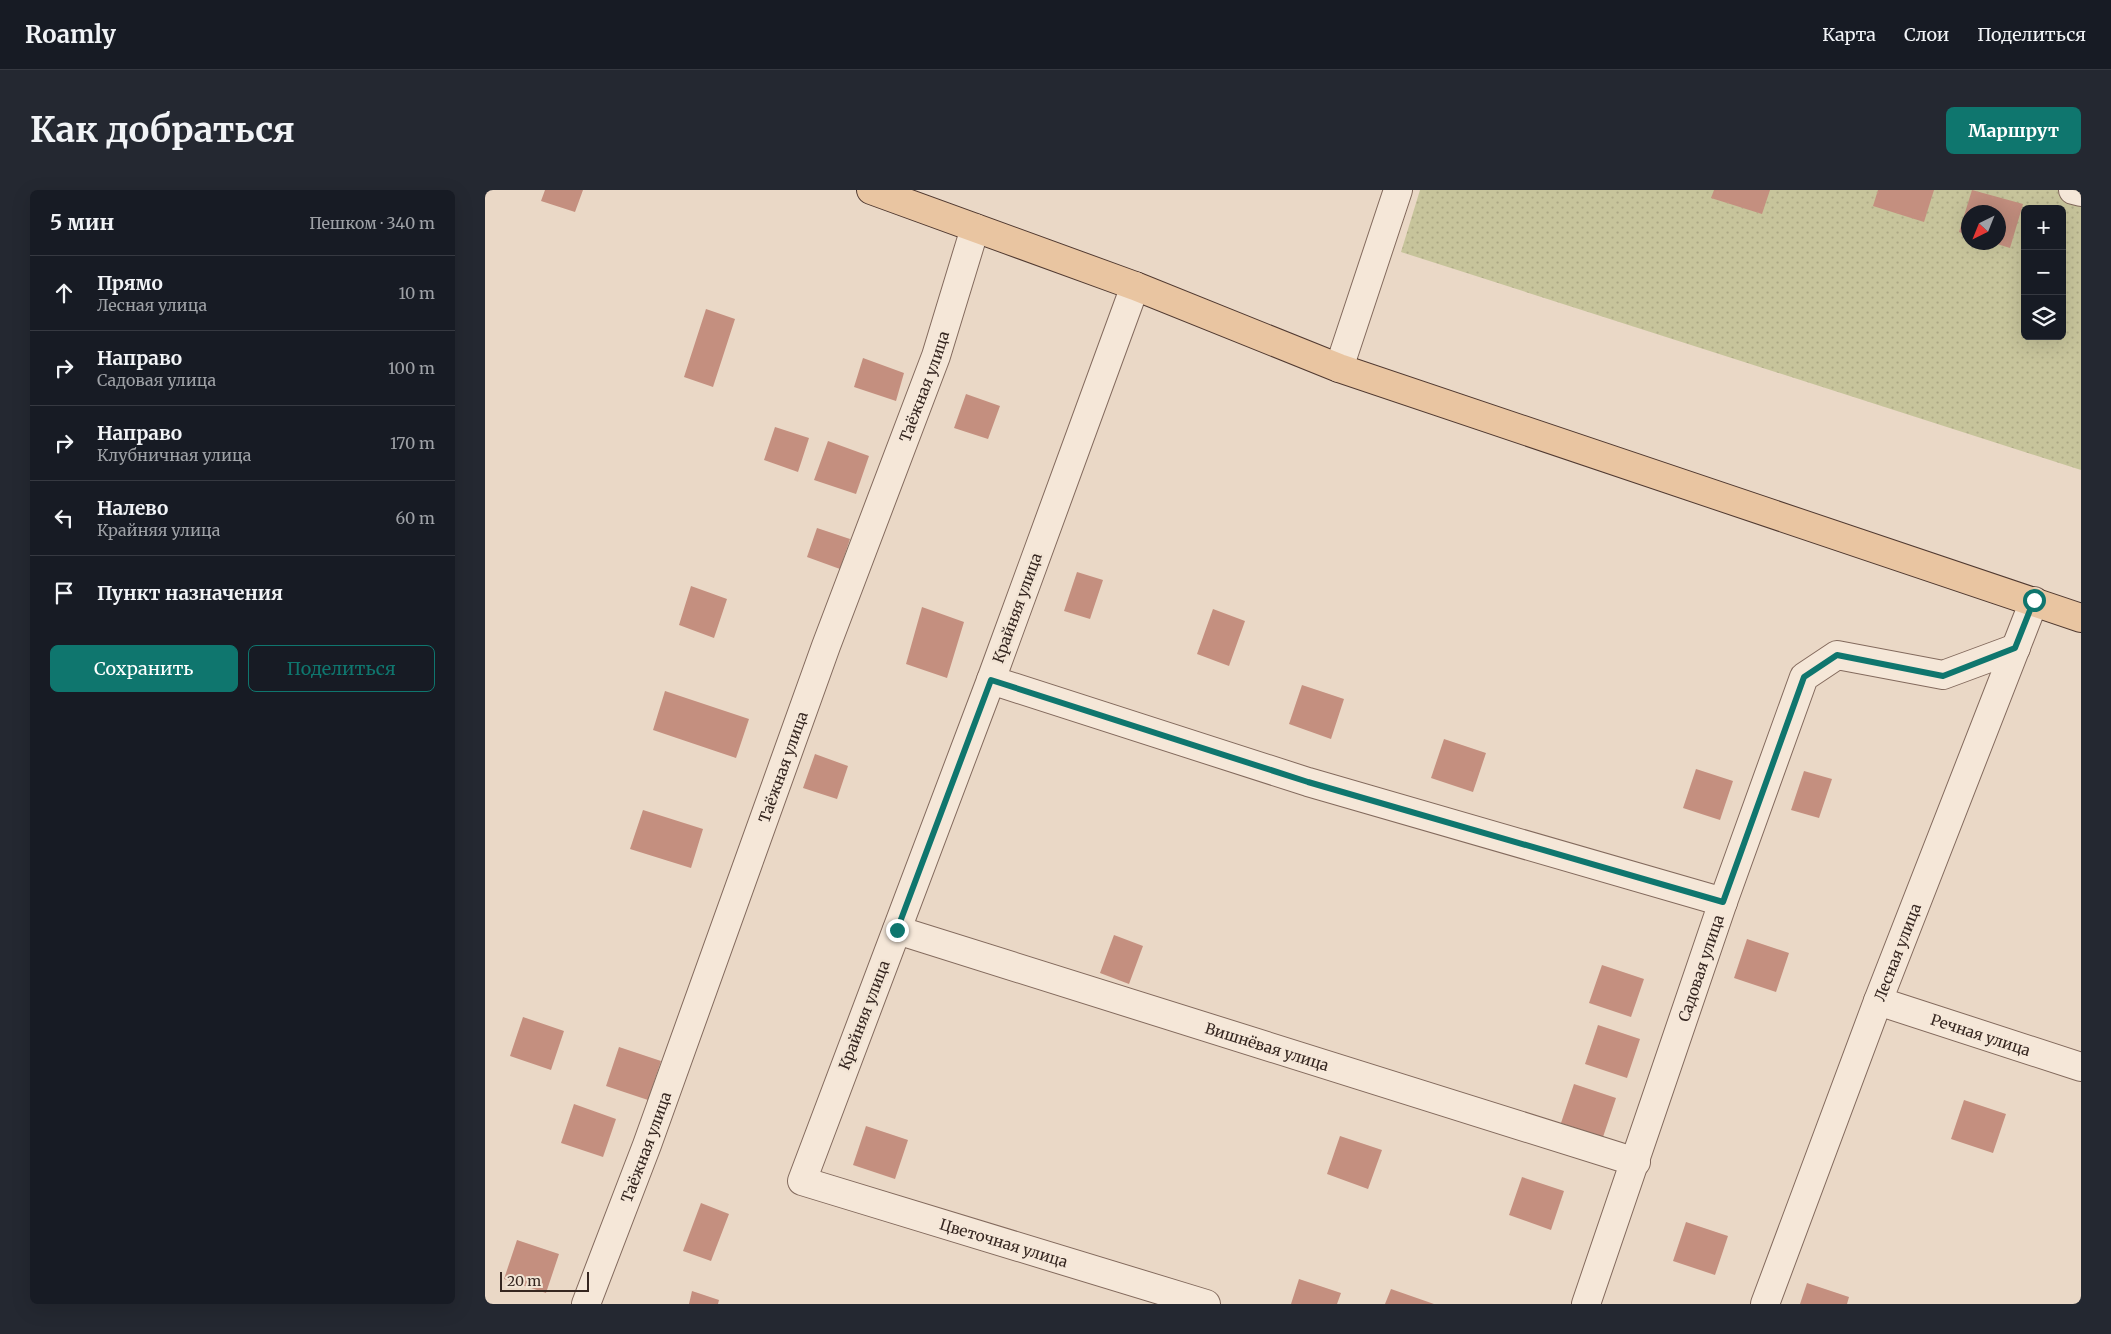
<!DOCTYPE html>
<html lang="ru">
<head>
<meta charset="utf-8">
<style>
  :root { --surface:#171b24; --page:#242831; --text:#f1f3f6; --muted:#9ea1a6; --line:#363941; --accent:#0f766e }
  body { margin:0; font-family:Merriweather,serif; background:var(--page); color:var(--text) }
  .controls { position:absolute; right:15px; top:15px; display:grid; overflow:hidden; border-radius:8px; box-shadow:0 5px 20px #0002 }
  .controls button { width:45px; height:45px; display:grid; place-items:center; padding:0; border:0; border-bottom:1px solid var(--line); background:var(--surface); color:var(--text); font:25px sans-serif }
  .compass { position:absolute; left:1476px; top:15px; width:45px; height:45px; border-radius:50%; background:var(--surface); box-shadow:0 5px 20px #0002; rotate:223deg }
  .scale { position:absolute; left:15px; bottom:12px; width:89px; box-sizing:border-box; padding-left:5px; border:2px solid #352620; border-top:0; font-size:14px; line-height:18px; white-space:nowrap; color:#352620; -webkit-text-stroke:4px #f2e4d4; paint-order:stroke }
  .stop { position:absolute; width:15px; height:15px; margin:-11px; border:4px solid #0f766e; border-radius:50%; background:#fff }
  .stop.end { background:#0f766e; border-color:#fff; box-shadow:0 1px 5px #0008 }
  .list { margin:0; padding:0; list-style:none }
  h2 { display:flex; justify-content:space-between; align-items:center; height:65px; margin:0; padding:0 20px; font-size:21px }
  h2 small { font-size:16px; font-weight:400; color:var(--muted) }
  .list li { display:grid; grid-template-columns:32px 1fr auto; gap:15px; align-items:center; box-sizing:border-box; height:75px; padding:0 20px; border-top:1px solid var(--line) }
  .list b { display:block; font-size:19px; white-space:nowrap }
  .list p { margin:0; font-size:16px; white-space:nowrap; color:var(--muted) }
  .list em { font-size:16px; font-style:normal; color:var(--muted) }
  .actions { display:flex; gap:10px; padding:15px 20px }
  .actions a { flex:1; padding:11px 0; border:1px solid var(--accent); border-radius:8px; text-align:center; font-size:18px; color:var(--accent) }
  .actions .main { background:var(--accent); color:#fff }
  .icon { flex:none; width:28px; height:28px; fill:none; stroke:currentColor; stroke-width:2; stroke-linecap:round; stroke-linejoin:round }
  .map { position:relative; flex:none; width:1596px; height:1114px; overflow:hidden; border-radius:8px }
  header { display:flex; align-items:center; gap:30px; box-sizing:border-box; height:70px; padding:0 25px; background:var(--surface); border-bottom:1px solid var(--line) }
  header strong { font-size:24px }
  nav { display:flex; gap:28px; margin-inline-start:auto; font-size:18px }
  .intro { display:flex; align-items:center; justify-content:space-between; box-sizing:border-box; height:120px; padding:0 30px }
  h1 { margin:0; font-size:35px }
  .button { padding:12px 22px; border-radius:8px; background:var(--accent); color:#fff; font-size:18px; font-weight:700 }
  main { display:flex; gap:30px; padding:0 30px }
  aside { flex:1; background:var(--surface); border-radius:8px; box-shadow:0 5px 20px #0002 }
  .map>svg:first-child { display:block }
  .garden { fill:url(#garden-dots); fill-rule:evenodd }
  .building { fill:#c48f7f }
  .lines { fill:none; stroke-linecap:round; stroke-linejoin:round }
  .minor-casing { stroke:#836a5d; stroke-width:30 }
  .major-casing { stroke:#513a31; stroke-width:30 }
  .minor { stroke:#f5e7d8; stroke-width:28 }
  .major { stroke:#e9c5a1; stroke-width:28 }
  .route { stroke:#0f766e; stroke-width:6 }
  .labels { text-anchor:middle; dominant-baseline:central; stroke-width:5; stroke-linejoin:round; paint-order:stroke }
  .street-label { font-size:15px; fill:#352620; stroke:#f2e4d4 }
</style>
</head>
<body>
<header>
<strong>Roamly</strong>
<nav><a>Карта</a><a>Слои</a><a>Поделиться</a></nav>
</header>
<div class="intro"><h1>Как добраться</h1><a class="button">Маршрут</a></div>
<main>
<aside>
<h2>5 мин<small>Пешком · 340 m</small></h2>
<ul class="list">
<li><svg class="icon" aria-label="ahead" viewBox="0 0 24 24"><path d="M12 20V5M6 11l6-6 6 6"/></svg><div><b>Прямо</b><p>Лесная улица</p></div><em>10 m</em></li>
<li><svg class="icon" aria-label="right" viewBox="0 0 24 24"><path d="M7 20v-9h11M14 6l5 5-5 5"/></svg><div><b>Направо</b><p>Садовая улица</p></div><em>100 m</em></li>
<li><svg class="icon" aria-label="right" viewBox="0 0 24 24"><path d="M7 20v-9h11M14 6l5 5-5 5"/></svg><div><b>Направо</b><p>Клубничная улица</p></div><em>170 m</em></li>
<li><svg class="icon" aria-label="left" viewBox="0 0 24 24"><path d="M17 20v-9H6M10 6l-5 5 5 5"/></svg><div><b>Налево</b><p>Крайняя улица</p></div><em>60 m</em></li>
<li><svg class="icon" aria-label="arrive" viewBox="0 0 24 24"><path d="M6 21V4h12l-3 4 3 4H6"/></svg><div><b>Пункт назначения</b></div></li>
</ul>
<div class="actions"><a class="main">Сохранить</a><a>Поделиться</a></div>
</aside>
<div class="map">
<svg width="1596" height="1114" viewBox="0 0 1596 1114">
  <defs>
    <pattern id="garden-dots" width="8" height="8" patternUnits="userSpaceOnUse" patternTransform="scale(1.25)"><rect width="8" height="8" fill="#c7c49b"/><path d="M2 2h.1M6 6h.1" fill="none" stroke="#aca885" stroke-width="1.8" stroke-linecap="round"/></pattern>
  </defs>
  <rect width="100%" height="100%" fill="#ead8c6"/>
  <path class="garden" d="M935 0H1596V280L916 62ZM1540 19H1577V146H1540ZM1484 22H1514V52H1484Z"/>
  <path class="building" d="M60 0H98L90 22 56 11Z
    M1229 0H1285L1277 24 1226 8Z
    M1393 0H1449L1439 32 1388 16Z
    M1487 0 1538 14 1525 58 1509 53 1514 52V22H1484V45L1474 42Z
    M221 119 250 129 228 197 199 187Z
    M378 168 419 183 411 211 369 197Z
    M481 204 515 216 503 249 469 238Z
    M290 237 324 248 313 282 279 270Z
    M343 251 384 266 371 304 329 290Z
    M332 338 365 349 355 379 322 367Z
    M592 382 618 390 605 429 579 421Z
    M206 396 242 409 229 448 194 435Z
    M437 417 479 432 462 488 421 474Z
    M728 419 760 431 744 476 712 464Z
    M817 495 859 509 846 549 804 534Z
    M180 501 264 529 251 568 168 540Z
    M959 549 1001 563 988 602 946 588Z
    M330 564 363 576 352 609 318 598Z
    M1211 579 1248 591 1235 630 1198 618Z
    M1319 581 1347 589 1334 628 1306 620Z
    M158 620 218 639 206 678 145 659Z
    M629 745 658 756 644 794 615 783Z
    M1262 749 1304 763 1291 802 1249 788Z
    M1117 775 1159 789 1146 827 1104 813Z
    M38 827 79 841 66 880 25 866Z
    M1113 835 1155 849 1142 888 1100 874Z
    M134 857 176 871 163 910 121 896Z
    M1089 894 1131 908 1118 947 1076 933Z
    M1479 910 1521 924 1508 963 1466 949Z
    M89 914 131 929 118 967 76 953Z
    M381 936 423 950 410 989 368 975Z
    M855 946 897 960 883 999 842 984Z
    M1037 987 1079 1001 1066 1040 1024 1025Z
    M216 1013 244 1024 226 1071 198 1061Z
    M1201 1032 1243 1046 1230 1085 1188 1071Z
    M32 1050 74 1064 61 1103 19 1089Z
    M814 1089 856 1103 852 1114H806Z
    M1322 1093 1364 1107 1362 1114H1315Z
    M906 1099 949 1114H900Z
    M207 1101 234 1110 233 1114H204Z"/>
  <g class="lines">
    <defs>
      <g id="minor">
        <path d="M1588 0 1596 2"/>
        <path id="s1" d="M650 96 506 490 317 991 721 1114"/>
        <path d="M854 178 913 0"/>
        <path d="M506 490 823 592 1238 712"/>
        <path id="s2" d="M412 740 1151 972"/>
        <path id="s3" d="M1393 811 1596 877"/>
        <path id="s4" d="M101 1114 162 955 341 456 451 166 490 38"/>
        <path id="s5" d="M1101 1114 1238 712 1319 487 1352 465 1458 485 1531 458"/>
        <path id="s6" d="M1280 1114 1393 811 1549 411"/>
      </g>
      <path id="major" d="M386 0 650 96 854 178 1596 428"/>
    </defs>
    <use href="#minor" class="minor-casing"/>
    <use href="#major" class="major-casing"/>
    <use href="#minor" class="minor"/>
    <use href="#major" class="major"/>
  </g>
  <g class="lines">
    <path class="route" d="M412 740 506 490 823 592 1238 712 1319 487 1352 465 1458 486 1530 458 1549 410"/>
  </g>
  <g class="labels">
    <g class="street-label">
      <text stroke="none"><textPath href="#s4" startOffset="978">Таёжная улица</textPath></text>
      <text transform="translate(532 418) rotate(-70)">Крайняя улица</text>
      <text stroke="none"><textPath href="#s4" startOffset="572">Таёжная улица</textPath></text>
      <text stroke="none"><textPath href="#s6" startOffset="376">Лесная улица</textPath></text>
      <text stroke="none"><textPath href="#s5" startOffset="355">Садовая улица</textPath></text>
      <text transform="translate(379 825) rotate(-69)">Крайняя улица</text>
      <text stroke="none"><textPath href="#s3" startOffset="108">Речная улица</textPath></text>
      <text stroke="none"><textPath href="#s2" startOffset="388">Вишнёвая улица</textPath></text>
      <text stroke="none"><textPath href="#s4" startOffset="168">Таёжная улица</textPath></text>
      <text stroke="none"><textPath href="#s1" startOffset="1166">Цветочная улица</textPath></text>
    </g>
  </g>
</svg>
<div class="controls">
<button>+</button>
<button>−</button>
<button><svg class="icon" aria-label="layers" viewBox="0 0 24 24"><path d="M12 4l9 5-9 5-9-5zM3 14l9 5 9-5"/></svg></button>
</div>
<svg class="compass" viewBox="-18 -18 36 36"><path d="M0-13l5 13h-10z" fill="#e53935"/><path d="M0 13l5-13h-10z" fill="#9ea1a6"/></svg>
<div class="scale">20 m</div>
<div class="stop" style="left:1549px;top:410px"></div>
<div class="stop end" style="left:412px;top:740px"></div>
</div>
</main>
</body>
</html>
